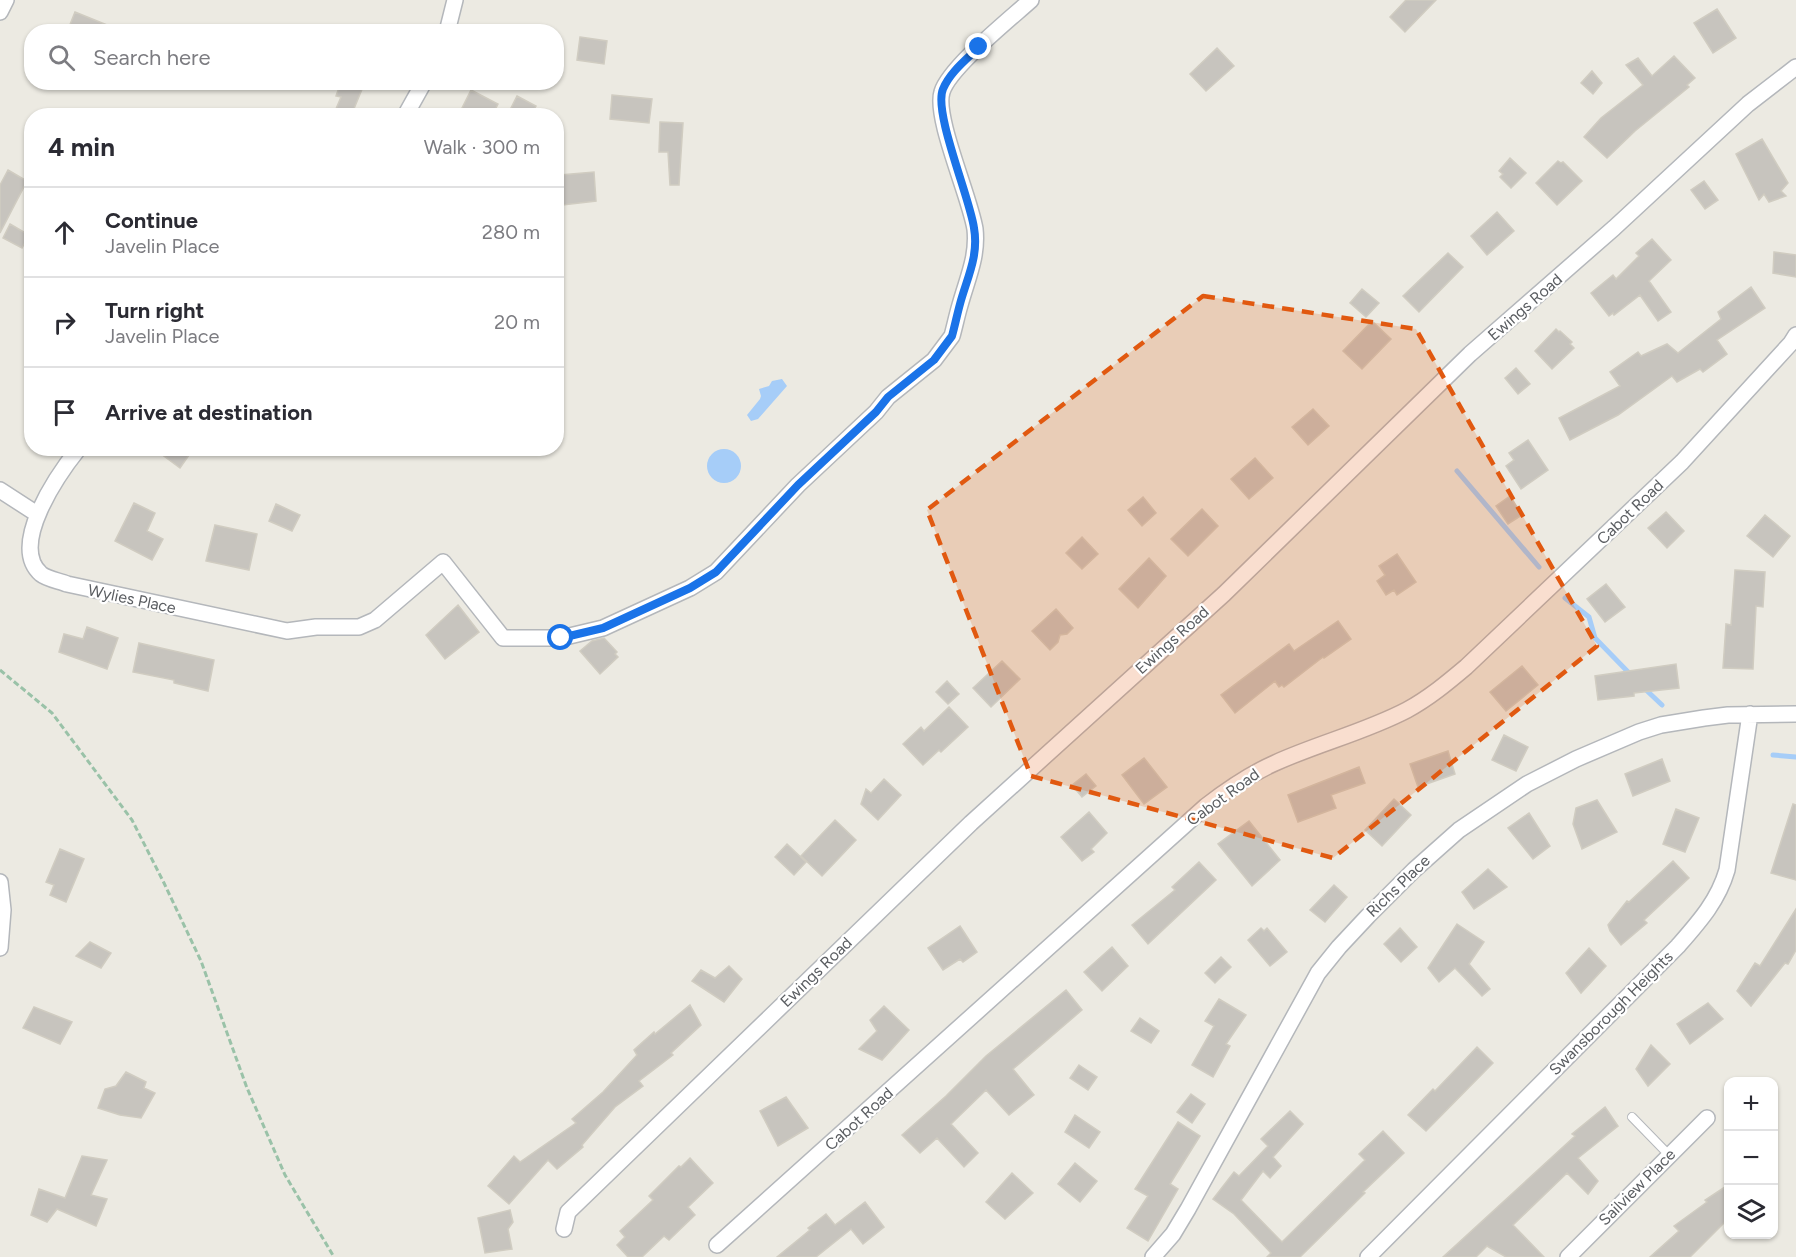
<!DOCTYPE html>
<html lang="en">
<head>
<meta charset="utf-8">
<style>
  :root { --surface:#fff; --page:#f2f2f3; --text:#2b2b33; --muted:#7c7c81; --line:#e1e1e2 }
  body { margin:0; font-family:Figtree,sans-serif; background:var(--page); color:var(--text) }
  .controls { position:absolute; right:18px; bottom:18px; display:grid; overflow:hidden; border-radius:12px; box-shadow:0 2px 4px #0004 }
  .controls button { width:54px; height:54px; display:grid; place-items:center; padding:0; border:0; border-bottom:2px solid var(--line); background:var(--surface); color:var(--text); font:30px sans-serif }
  .stop { position:absolute; width:18px; height:18px; margin:-14px; border:4px solid #1a73e8; border-radius:50%; background:#fff }
  .stop.end { background:#1a73e8; border-color:#fff; box-shadow:0 2px 6px #0008 }
  .list { margin:0; padding:0; list-style:none }
  h2 { display:flex; justify-content:space-between; align-items:center; height:78px; margin:0; padding:0 24px; font-size:26px }
  h2 small { font-size:20px; font-weight:400; color:var(--muted) }
  .list li { display:grid; grid-template-columns:39px 1fr auto; gap:18px; align-items:center; box-sizing:border-box; height:90px; padding:0 24px; border-top:2px solid var(--line) }
  .list b { display:block; font-size:22px; white-space:nowrap }
  .list p { margin:0; font-size:20px; white-space:nowrap; color:var(--muted) }
  .list em { font-size:20px; font-style:normal; color:var(--muted) }
  .icon { flex:none; width:33px; height:33px; fill:none; stroke:currentColor; stroke-width:2; stroke-linecap:round; stroke-linejoin:round }
  .map { position:relative; flex:none; width:1796px; height:1257px; overflow:hidden }
  .search { position:absolute; background:var(--surface); box-shadow:0 2px 4px #0004; left:24px; top:24px; width:540px; height:66px; display:flex; align-items:center; gap:15px; box-sizing:border-box; padding:0 21px; border-radius:24px; color:var(--muted); font-size:22px }
  .panel { position:absolute; background:var(--surface); box-shadow:0 2px 4px #0004; left:24px; top:108px; width:540px; height:348px; border-radius:24px }
  .map>svg:first-child { display:block }
  .water { fill:#a6cdf8 }
  .lines { fill:none; stroke-linecap:round; stroke-linejoin:round }
  .stream { stroke:#a6cdf8; stroke-width:5 }
  .building { fill:#c7c4be; stroke:#d0ccc1; stroke-width:1.5 }
  .lane-casing { stroke:#b4b7bb; stroke-width:10 }
  .street-casing { stroke:#b4b7bb; stroke-width:18 }
  .path { stroke:#9ac2a8; stroke-width:3; stroke-dasharray:6 3; stroke-linecap:butt }
  .lane { stroke:#fff; stroke-width:8 }
  .street { stroke:#fff; stroke-width:15 }
  .route { stroke:#1a73e8; stroke-width:8 }
  .marked { fill:#e15910; fill-opacity:0.2; stroke:#e15910; stroke-width:4.5; stroke-dasharray:12 8; stroke-linejoin:round }
  .labels { text-anchor:middle; dominant-baseline:central; stroke-width:4.5; stroke-linejoin:round; paint-order:stroke }
  .street-label { font-size:16px; fill:#5a5d61; stroke:#fff }
</style>
</head>
<body>
<div class="map">
<svg width="1796" height="1257" viewBox="0 0 1796 1257">
  <rect width="100%" height="100%" fill="#eceae2"/>
  <path class="water" d="M782 379 787 386 758 419 751 421 747 415 760 399 761 396 759 389 769 386 772 381Z
    M707 466a17 17 0 1 1 34 0a17 17 0 1 1-34 0Z"/>
  <g class="lines">
    <path class="stream" d="M1457 471 1539 567
      M1565 598 1589 617 1595 638 1631 675
      M1644 688 1662 705
      M1773 755 1796 757"/>
  </g>
  <path class="building" d="M1406 0H1436L1405 32 1390 17Z
    M1717 9 1736 38 1713 53 1694 23Z
    M75 12 122 31V32H67Z
    M580 37 607 41 604 64 577 60Z
    M1217 48 1234 66 1206 91 1190 74Z
    M1674 56 1695 78 1687 85 1689 87 1635 131 1607 158 1584 137 1601 118 1643 85 1626 65 1638 58 1652 76Z
    M1592 71 1602 83 1593 94 1581 83Z
    M341 82H365L351 116H333L341 97 336 96Z
    M471 90 498 104 492 116H458Z
    M612 95 652 99 649 123 610 119Z
    M517 96 536 106 531 116H507Z
    M660 122 683 123 679 185H670L668 152H659Z
    M1762 139 1788 183 1781 191 1786 196 1769 202 1764 194 1759 200 1736 154Z
    M1510 158 1526 173 1511 188 1500 177 1503 174 1499 171Z
    M1558 161 1561 163 1563 162 1582 181 1557 205 1536 183Z
    M8 170 27 181 0 233V185Z
    M594 172 596 201 563 205 560 175Z
    M1704 181 1718 200 1705 209 1691 190Z
    M1497 212 1514 231 1487 255 1471 236Z
    M10 224 29 235 22 248 3 238Z
    M1652 239 1671 260 1649 281 1671 312 1658 321 1640 295 1614 315 1613 313 1609 316 1591 293 1613 275 1616 279 1639 256 1636 253Z
    M1774 252 1796 255V277L1773 273Z
    M1448 253 1463 267 1419 312 1403 296Z
    M1751 287 1765 308 1717 340 1727 354 1703 372 1700 369 1677 382 1672 376 1618 415 1570 440 1559 418 1620 386 1610 372 1638 352 1641 356 1667 344 1678 353 1721 319 1718 312Z
    M1362 289 1379 303 1366 317 1350 303Z
    M1372 321 1391 339 1362 369 1343 351Z
    M1556 329 1559 332 1560 331 1572 342 1570 344 1574 348 1552 369 1535 351Z
    M1516 368 1530 384 1518 394 1505 378Z
    M1313 409 1329 426 1308 445 1292 427Z
    M1528 440 1548 470 1521 489 1506 466 1514 460 1509 453Z
    M153 448H194L180 468Z
    M1255 458 1273 478 1249 499 1231 479Z
    M1510 496 1522 515 1508 524 1496 506Z
    M1143 497 1156 513 1142 526 1128 510Z
    M134 503 155 513 147 531 163 539 152 560 115 541Z
    M276 504 300 515 292 531 269 521Z
    M1202 509 1218 526 1188 556 1171 539Z
    M1666 512 1684 531 1667 548 1648 528Z
    M1765 515 1790 536 1773 557 1747 536Z
    M215 525 257 534 249 570 206 561Z
    M1082 537 1098 554 1082 569 1066 553Z
    M1397 554 1416 582 1397 595 1394 590 1386 595 1377 581 1385 575 1379 566Z
    M1149 558 1166 576 1138 608 1119 589Z
    M1735 570 1765 572 1763 607 1756 606 1753 669 1723 668 1726 624 1731 625Z
    M1606 584 1625 607 1605 622 1587 599Z
    M458 605 479 632 445 659 426 635Z
    M1056 609 1073 628 1067 634 1060 635 1058 642 1050 650 1032 631Z
    M1338 621 1351 639 1324 658 1323 657 1284 687 1282 685 1279 687 1275 681 1235 713 1221 695 1289 644 1294 651Z
    M87 627 118 638 107 669 59 652 64 634 83 639Z
    M604 638 617 652 615 654 618 657 600 674 580 651 592 641Z
    M139 643 214 660 208 691 174 683V680L133 672Z
    M1002 661 1020 679 991 707 973 688Z
    M1676 664 1679 688 1634 693V696L1598 700 1595 676Z
    M1522 666 1538 685 1506 711 1490 692Z
    M947 681 959 694 948 704 936 692Z
    M949 707 968 727 941 752 939 750 923 765 903 744 921 727 924 731Z
    M1504 735 1528 747 1516 771 1492 760Z
    M1448 751 1455 774 1418 787 1410 764Z
    M1144 758 1167 787 1144 804 1122 775Z
    M1662 759 1670 781 1633 796 1625 774Z
    M1359 767 1365 783 1331 795 1336 808 1298 822 1288 795Z
    M1086 774 1096 786 1082 797 1072 785Z
    M884 779 901 795 878 820 861 804 866 789 871 793Z
    M1394 799 1411 815 1382 846 1365 830Z
    M1597 800 1617 832 1582 849 1573 824 1576 808Z
    M1793 804 1796 805V880L1771 873Z
    M1676 809 1699 818 1685 852 1663 844Z
    M1089 812 1107 833 1091 849 1094 852 1082 861 1061 837Z
    M1529 813 1550 846 1533 859 1508 828Z
    M835 820 856 840 822 876 801 856Z
    M1249 821 1280 860 1252 886 1218 844Z
    M787 844 806 862 794 875 775 857Z
    M60 849 84 859 66 902 50 895 54 885 46 882Z
    M1673 861 1689 878 1644 920 1647 923 1621 945 1610 931 1608 925 1627 901 1629 902Z
    M1199 862 1216 880 1148 944 1132 925 1175 890 1172 887Z
    M1488 869 1507 887 1474 909 1462 892Z
    M1334 885 1347 897 1325 922 1310 910Z
    M1796 909V950L1788 964 1785 963 1751 1006 1737 991 1755 963 1760 966Z
    M1457 924 1484 942 1469 964 1490 989 1482 996 1455 968 1439 982 1428 968Z
    M960 926 977 952 963 962 960 959 943 970 928 948Z
    M1261 928 1264 931 1267 928 1287 952 1270 966 1248 940Z
    M1400 928 1417 947 1401 962 1384 944Z
    M90 942 111 953 101 968 76 956Z
    M1112 947 1128 966 1102 991 1084 972Z
    M1589 948 1606 966 1581 993 1566 973Z
    M1221 957 1231 967 1215 983 1205 973Z
    M729 966 742 979 724 1002 692 981 701 970 715 978Z
    M1066 990 1082 1010 1013 1069 1034 1095 1009 1115 986 1090 951 1124 978 1153 964 1167 937 1138 920 1153 902 1135 946 1096 986 1056Z
    M1219 999 1246 1015 1226 1044 1230 1046 1213 1077 1192 1065 1214 1026 1205 1021Z
    M1708 1003 1723 1019 1690 1044 1677 1024Z
    M690 1005 701 1025 671 1053 673 1055 639 1081 643 1086 615 1107 582 1145 583 1147 557 1169 548 1160 509 1204 488 1186 514 1156 520 1162 576 1123 572 1119 603 1092 637 1055 634 1050 654 1032 655 1034Z
    M884 1006 909 1030 882 1060 859 1049 877 1031 870 1020Z
    M34 1007 72 1022 60 1044 23 1028Z
    M1140 1018 1159 1031 1151 1043 1131 1031Z
    M1651 1045 1670 1064 1648 1086 1636 1069Z
    M1477 1047 1493 1063 1426 1131 1408 1115 1433 1089 1435 1091Z
    M1079 1065 1097 1077 1088 1090 1070 1078Z
    M126 1072 146 1082 144 1088 155 1093 141 1118 120 1115 98 1108 105 1089 116 1086Z
    M1191 1094 1205 1104 1192 1123 1177 1112Z
    M786 1097 808 1128 778 1146 760 1111Z
    M1605 1107 1618 1126 1578 1158 1598 1181 1588 1194 1567 1173 1513 1225 1544 1257H1506L1487 1246 1476 1257H1443L1575 1136 1572 1134Z
    M1290 1111 1303 1124 1273 1157 1281 1166 1270 1178 1263 1171 1241 1200 1282 1242 1365 1160 1359 1154 1383 1131 1404 1153 1363 1192 1365 1193 1300 1257H1267L1271 1253 1234 1214 1213 1199 1234 1172 1239 1176 1268 1146 1261 1139Z
    M1075 1115 1100 1132 1089 1148 1065 1132Z
    M1178 1122 1200 1136 1170 1184 1178 1189 1148 1241 1127 1228 1148 1196 1135 1189Z
    M82 1156 107 1160 91 1195 107 1199 96 1226 57 1209 47 1222 31 1215 39 1189 65 1198Z
    M690 1158 713 1183 688 1207 695 1215 669 1240 664 1236 642 1257H628L617 1245 625 1237 620 1231 653 1200 649 1196 679 1166 681 1167Z
    M1075 1163 1097 1181 1080 1202 1058 1184Z
    M1012 1173 1033 1193 1005 1219 986 1202Z
    M1728 1185V1219L1690 1257H1650L1679 1231 1674 1226 1707 1202 1705 1200Z
    M865 1202 884 1227 863 1244 851 1229 816 1257H777L810 1230 808 1228 826 1214 835 1225Z
    M510 1210 513 1222 508 1229 512 1249 485 1253 478 1218Z"/>
  <g class="lines">
    <defs>
      <path id="lane" d="M1632 1117 1669 1155"/>
      <path id="street" d="M0 12 6 0
        M447 32 455 0
        M405 116 424 82
        M79 448C59 473 8 545 41 574 47 579 60 581 67 584L287 631 316 627H359L375 620 443 562 503 638H561L603 628 690 588 716 572 798 485 876 412 888 397 934 360 952 336C955 325 957 315 960 305 967 279 978 257 975 229 970 197 934 117 942 92 949 68 1010 19 1031 0
        M0 490 37 514
        M0 882 3 910 0 948
        M564 1229 568 1212 971 823 1224 594 1470 354 1614 228 1748 104 1796 67
        M717 1245 1206 806C1228 789 1250 774 1275 763 1319 743 1365 732 1407 710 1429 698 1447 683 1466 667L1682 462 1791 343 1796 335
        M1153 1257 1173 1234 1188 1209 1318 973 1339 947 1368 916 1414 870 1459 830 1527 784 1576 759 1639 732 1661 725 1704 718 1728 715 1796 714
        M1368 1257 1678 946C1699 922 1718 901 1727 870L1750 714
        M1568 1257 1707 1118"/>
    </defs>
    <use href="#lane" class="lane-casing"/>
    <use href="#street" class="street-casing"/>
    <path class="path" d="M0 670 52 713 132 820 164 883 201 961 247 1088 285 1175 334 1257"/>
    <use href="#lane" class="lane"/>
    <use href="#street" class="street"/>
  </g>
  <g class="lines">
    <path class="route" d="M561 638 603 628 690 588 716 572 798 485 876 412 888 397 934 360 952 336C955 325 957 315 960 304 967 278 979 256 974 228 970 198 933 112 943 89 950 72 966 60 979 47"/>
  </g>
  <path class="marked" d="M1203 296 1416 329 1597 646 1333 858 1031 776 927 510Z"/>
  <g class="labels">
    <g class="street-label">
      <text transform="translate(1525 307) rotate(-41)">Ewings Road</text>
      <text transform="translate(1630 512) rotate(-44)">Cabot Road</text>
      <text transform="translate(132 599) rotate(12)">Wylies Place</text>
      <text transform="translate(1172 640) rotate(-42)">Ewings Road</text>
      <text transform="translate(1223 797) rotate(-36)">Cabot Road</text>
      <text transform="translate(1398 886) rotate(-44)">Richs Place</text>
      <text transform="translate(816 972) rotate(-44)">Ewings Road</text>
      <text transform="translate(1611 1013) rotate(-45)">Swansborough Heights</text>
      <text transform="translate(859 1119) rotate(-42)">Cabot Road</text>
      <text transform="translate(1637 1187) rotate(-45)">Sailview Place</text>
    </g>
  </g>
</svg>
<div class="controls">
<button>+</button>
<button>−</button>
<button><svg class="icon" aria-label="layers" viewBox="0 0 24 24"><path d="M12 4l9 5-9 5-9-5zM3 14l9 5 9-5"/></svg></button>
</div>
<div class="stop" style="left:561px;top:638px"></div>
<div class="stop end" style="left:979px;top:47px"></div>
<div class="search"><svg class="icon" aria-label="search" viewBox="0 0 24 24"><circle cx="10" cy="10" r="6"/><path d="M15 15l6 6"/></svg>Search here</div>
<section class="panel">
<h2>4 min<small>Walk · 300 m</small></h2>
<ul class="list">
<li><svg class="icon" aria-label="ahead" viewBox="0 0 24 24"><path d="M12 20V5M6 11l6-6 6 6"/></svg><div><b>Continue</b><p>Javelin Place</p></div><em>280 m</em></li>
<li><svg class="icon" aria-label="right" viewBox="0 0 24 24"><path d="M7 20v-9h11M14 6l5 5-5 5"/></svg><div><b>Turn right</b><p>Javelin Place</p></div><em>20 m</em></li>
<li><svg class="icon" aria-label="arrive" viewBox="0 0 24 24"><path d="M6 21V4h12l-3 4 3 4H6"/></svg><div><b>Arrive at destination</b></div></li>
</ul>
</section>
</div>
</body>
</html>
